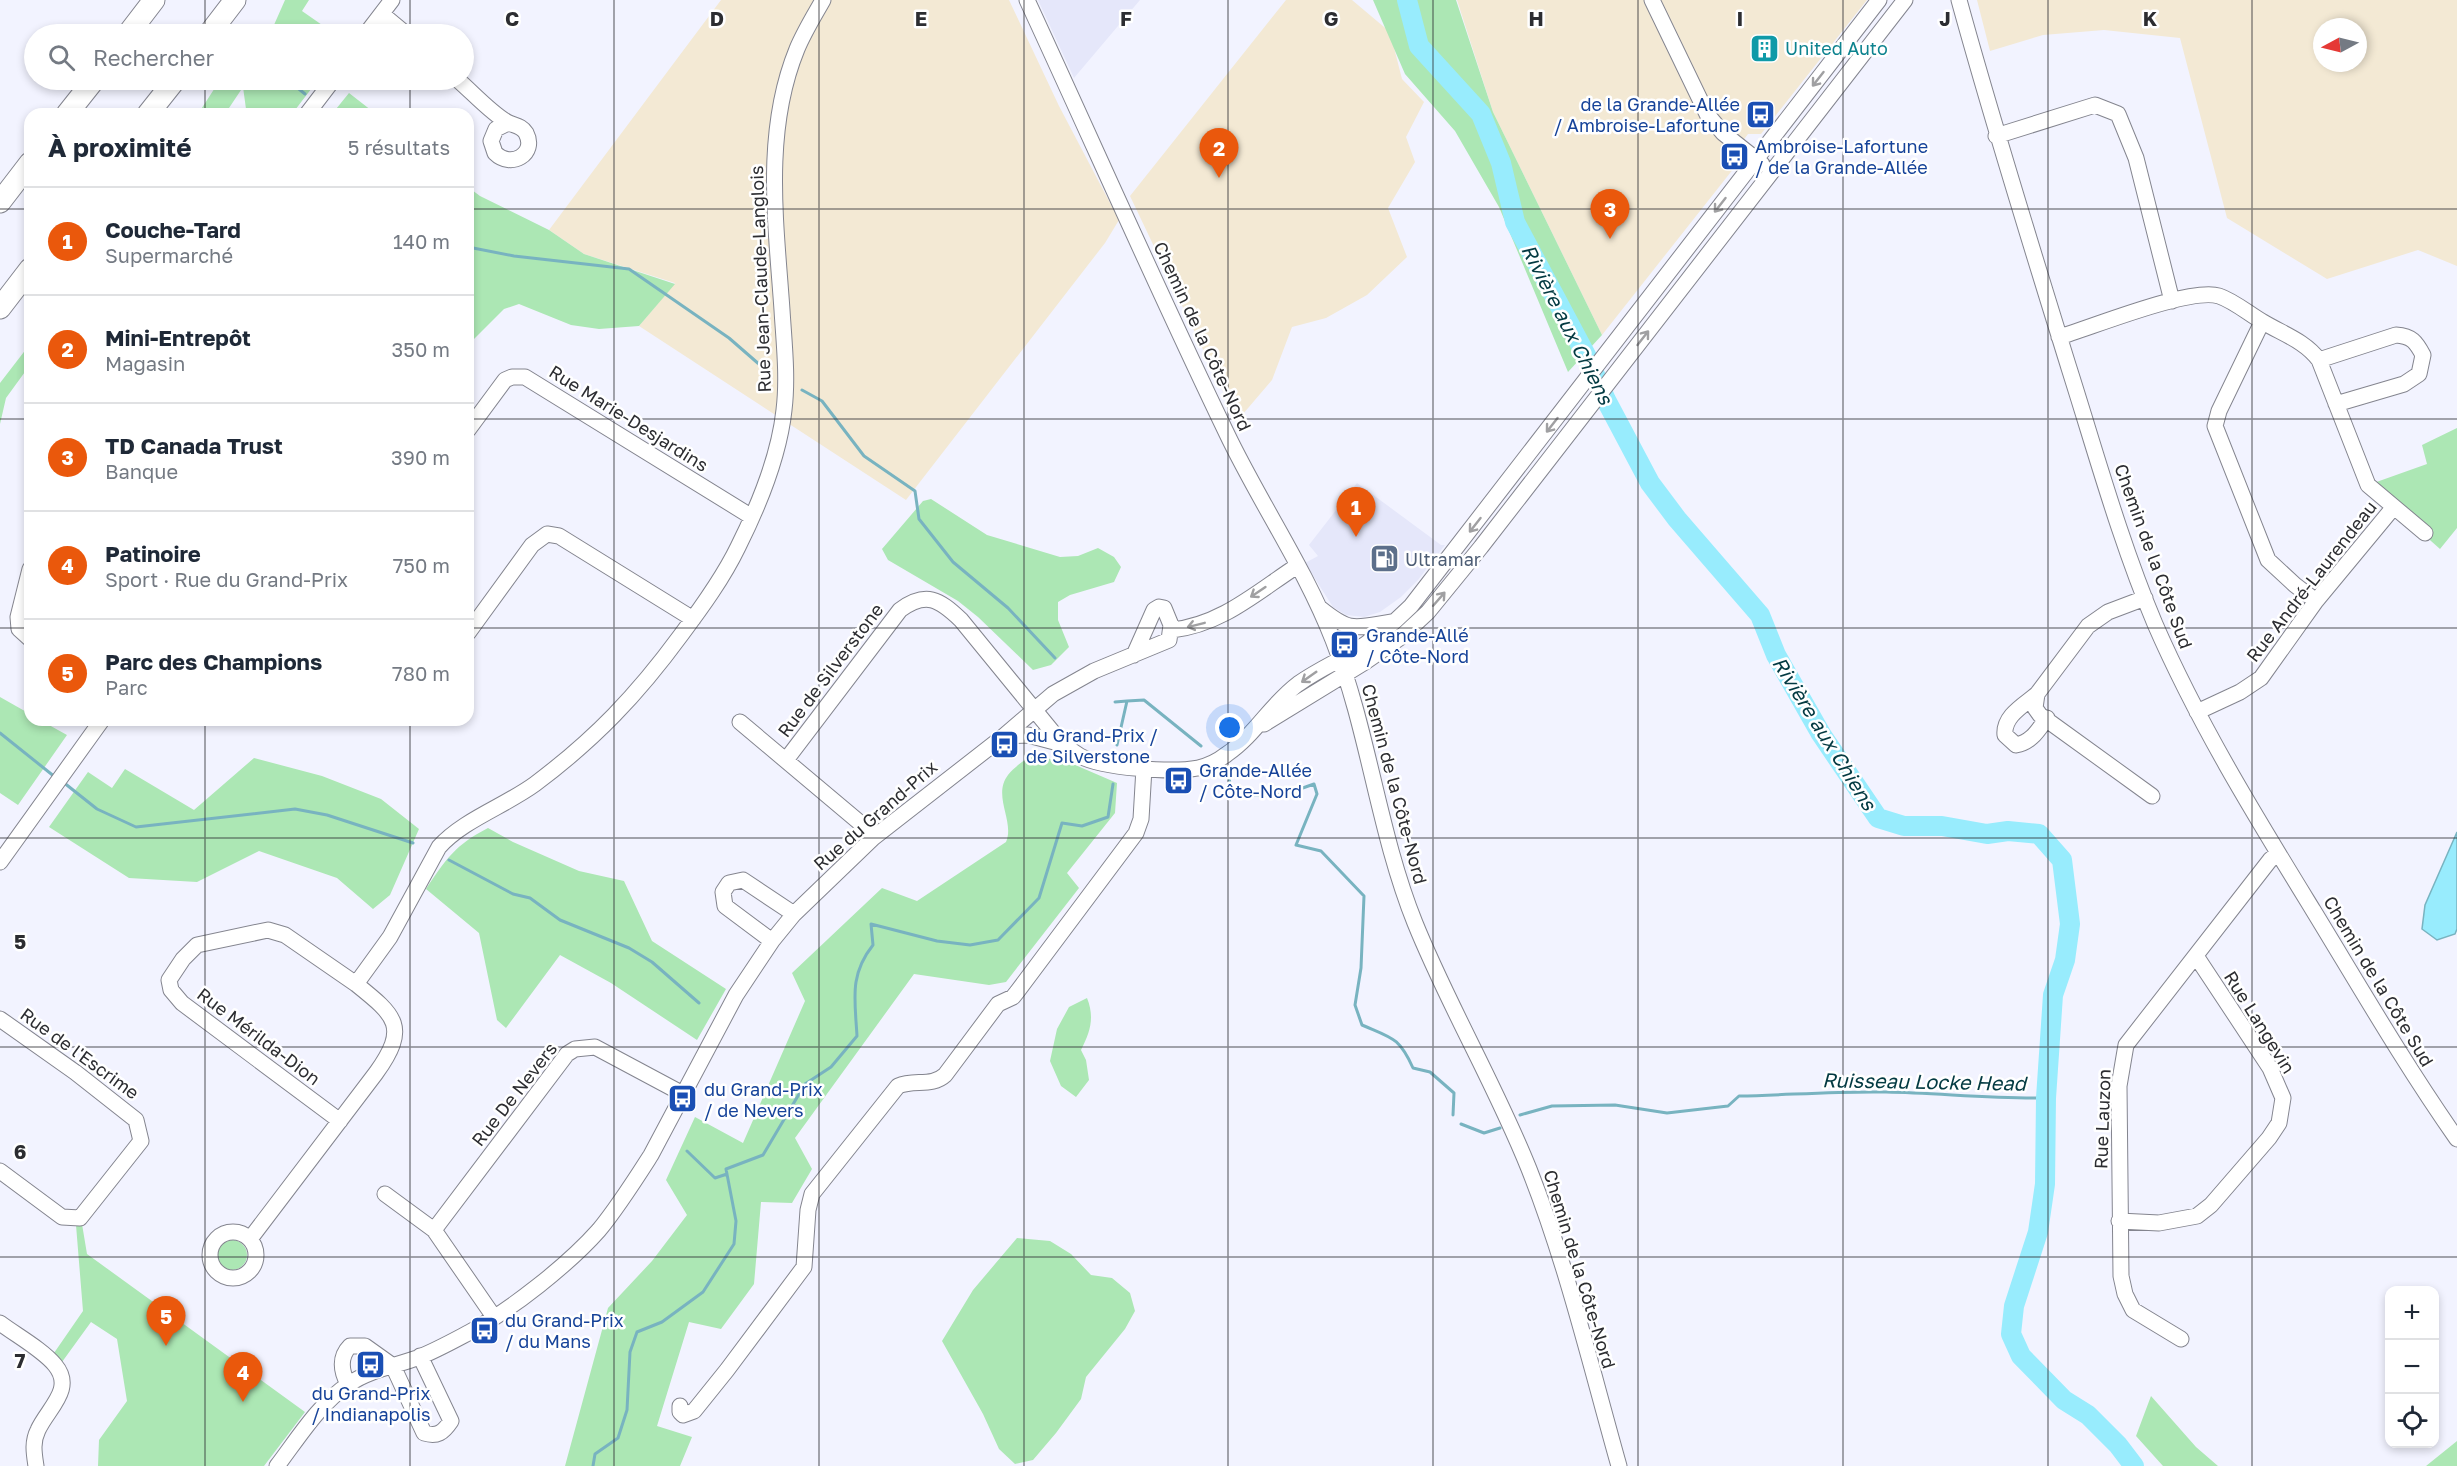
<!DOCTYPE html>
<html lang="fr">
<head>
<meta charset="utf-8">
<style>
  :root { --surface:#fff; --page:#f6f6f7; --text:#1f2937; --muted:#747a83; --line:#e0e1e3; --accent:#ea580c }
  body { margin:0; font-family:"Golos Text",sans-serif; background:var(--page); color:var(--text) }
  .controls { position:absolute; right:18px; bottom:18px; display:grid; overflow:hidden; border-radius:12px; box-shadow:0 3px 9px #0003 }
  .controls button { width:54px; height:54px; display:grid; place-items:center; padding:0; border:0; border-bottom:2px solid var(--line); background:var(--surface); color:var(--text); font:30px sans-serif }
  .compass { position:absolute; left:2313px; top:18px; width:54px; height:54px; border-radius:50%; background:var(--surface); box-shadow:0 3px 9px #0003; rotate:263deg }
  .you { position:absolute; left:1230px; top:728px; width:21px; height:21px; margin:-15px; border:4px solid #fff; border-radius:50%; background:#1a73e8; box-shadow:0 0 0 9px #1a73e833 }
  .badge { display:grid; place-items:center; width:39px; height:39px; border-radius:50%; background:var(--accent); color:#fff; font-size:20px; font-weight:700 }
  .pin { position:absolute; translate:-50% -50px; filter:drop-shadow(0 2px 3px #0008) }
  .pin::after { content:''; position:absolute; top:32px; width:21px; height:18px; background:inherit; clip-path:polygon(0 0,100% 0,50% 100%) }
  .list { margin:0; padding:0; list-style:none }
  h2 { display:flex; justify-content:space-between; align-items:center; height:78px; margin:0; padding:0 24px; font-size:26px }
  h2 small { font-size:20px; font-weight:400; color:var(--muted) }
  .list li { display:grid; grid-template-columns:39px 1fr auto; gap:18px; align-items:center; box-sizing:border-box; height:108px; padding:0 24px; border-top:2px solid var(--line) }
  .list b { display:block; font-size:22px; white-space:nowrap }
  .list p { margin:0; font-size:20px; white-space:nowrap; color:var(--muted) }
  .list em { font-size:20px; font-style:normal; color:var(--muted) }
  .icon { flex:none; width:33px; height:33px; fill:none; stroke:currentColor; stroke-width:2; stroke-linecap:round; stroke-linejoin:round }
  .map { position:relative; flex:none; width:2457px; height:1466px; overflow:hidden }
  .search { position:absolute; background:var(--surface); box-shadow:0 3px 9px #0003; left:24px; top:24px; width:450px; height:66px; display:flex; align-items:center; gap:15px; box-sizing:border-box; padding:0 21px; border-radius:33px; color:var(--muted); font-size:22px }
  .panel { position:absolute; background:var(--surface); box-shadow:0 3px 9px #0003; left:24px; top:108px; width:450px; height:618px; border-radius:18px }
  .map>svg:first-child { display:block }
  .built { fill:#e5e7fa }
  .industrial { fill:#f3e9d4; fill-rule:evenodd }
  .green { fill:#ace7b4 }
  .water { fill:#98ecfd; stroke:#78b3c0; stroke-width:1.5 }
  .lines { fill:none; stroke-linecap:round; stroke-linejoin:round }
  .stream { stroke:#78b3c0; stroke-width:3 }
  .river { stroke:#98ecfd; stroke-width:20 }
  .minor-casing { stroke:#84858f; stroke-width:17 }
  .highway-casing { stroke:#84858f; stroke-width:23 }
  .minor { stroke:#fff; stroke-width:15 }
  .highway { stroke:#fff; stroke-width:21 }
  .oneway { stroke:#a0a0a2 }
  .grid { fill:none; stroke:#2c2d31; stroke-width:1.5; stroke-opacity:0.55 }
  .labels { text-anchor:middle; dominant-baseline:central; stroke-width:5; stroke-linejoin:round; paint-order:stroke }
  .culture-label { font-size:18px; fill:#0d838f; stroke:#fff; text-anchor:start }
  .transit-label { font-size:18px; fill:#164399; stroke:#fff; text-anchor:start }
  .street-label { font-size:18px; fill:#2c2d31; stroke:#fff }
  .service-label { font-size:18px; fill:#4e5e75; stroke:#fff; text-anchor:start }
  .water-label { font-size:20px; font-style:italic; fill:#033a42; stroke:#fff }
  .grid-label { font-size:20px; text-anchor:middle; font-weight:bold; fill:#2c2d31; stroke:#fff; stroke-width:5; stroke-linejoin:round; paint-order:stroke }
</style>
</head>
<body>
<div class="map">
<svg width="2457" height="1466" viewBox="0 0 2457 1466">
  <rect width="100%" height="100%" fill="#f2f3ff"/>
  <path class="built" d="M1038 0H1140L1074 78Z
    M1357 483 1441 545H1445L1418 580 1401 597 1380 612 1364 617 1346 615 1333 607 1305 563 1318 556 1309 545Z"/>
  <path class="industrial" d="M721 0H1009L1059 106 1119 220 1105 243 906 500 639 326 675 283 584 254 549 230Z
    M1286 0H1352L1390 32 1402 79 1424 102 1406 137 1415 162 1388 208 1407 257 1367 295 1326 318 1292 327 1272 380 1237 421 1130 196Z
    M1457 0H1867L1761 134H1748L1731 157 1734 168 1602 335 1493 112Z
    M1977 0H2457V266L2418 250 2327 279 2227 218 2180 38 2104 30 2043 35 1990 51ZM2322 27H2358V63H2322Z"/>
  <path class="green" d="M285 0H309L302 11 335 34H270Z
    M1373 0H1456L1493 112 1602 335 1568 372 1499 207 1455 131 1405 74Z
    M220 80H318L292 114H254L246 109 243 87 225 114H198Z
    M349 93 376 114H332Z
    M468 187 480 196 549 230 584 254 675 284 639 326 599 329 571 325 519 304 504 309 468 345Z
    M30 344V365L6 398 0 424V383Z
    M2457 428V528L2440 549 2368 485 2427 464 2422 445Z
    M931 499 987 535 1060 557 1078 556 1098 548 1114 557 1121 567 1114 582 1070 595 1058 602V620L1069 647 1051 665 1033 670 978 617 958 601 888 560 882 549 923 501Z
    M0 697 30 714V720H40L67 735 18 805 0 793Z
    M1029 756 1066 761 1117 783 1115 813 1067 873 1079 888 1006 982 989 985 914 974 795 1138 812 1169 792 1203 761 1202 754 1284 721 1329 689 1322 657 1426 692 1437 680 1466H565L608 1308 652 1261 687 1215 666 1180 695 1117 743 1143 805 1001 792 973 882 888 917 901 1006 842C1015 821 992 796 1008 775 1014 767 1023 762 1029 756Z
    M254 758 322 776 381 799 419 829 390 895 373 909 337 878 259 851 197 882 129 878 49 827 88 772 112 788 125 769 194 810Z
    M488 828 513 842 579 871 624 881 652 941 726 989 697 1040 611 983 560 955 506 1028 497 1020 479 933 426 889C446 859 455 845 488 828Z
    M1087 998C1095 1018 1090 1032 1081 1050L1086 1060 1089 1080 1076 1097 1061 1086 1050 1061 1057 1029 1069 1007Z
    M82 1224 87 1254 305 1412 264 1466H98L99 1440 127 1401 117 1339 91 1322 62 1362 54 1353 83 1311 76 1225Z
    M1017 1238 1050 1241 1071 1254 1091 1275 1112 1278 1130 1293 1135 1311 1125 1329 1086 1377 1081 1399 1056 1433 1033 1460 1015 1464 999 1449 983 1414 942 1341 973 1290Z
    M217 1255a15 15 0 1 1 30 0a15 15 0 1 1-30 0Z
    M2151 1396 2196 1447 2218 1466H2163L2136 1436Z
    M2457 1441V1466H2426Z"/>
  <path class="water" d="M2457 832V929L2455 934 2437 940 2422 929 2425 905Z"/>
  <g class="lines">
    <path class="stream" d="M288 80 305 94
      M322 110 326 114
      M468 247 514 256 629 269 729 338 760 365
      M802 390 822 401 864 456 915 491 919 519 953 562 1008 608 1055 658
      M1115 702 1127 701
      M0 733 55 777
      M1117 745 1127 701 1144 700 1201 746
      M1228 775 1231 787 1241 795H1283L1314 784 1317 794 1296 845 1321 851 1364 896 1361 968 1355 1005 1362 1025C1392 1038 1399 1037 1413 1068L1430 1072 1454 1093 1453 1115
      M63 782 97 809 136 827 295 809 327 815 413 843
      M449 860 513 894 530 898 560 920 629 948 652 962 699 1003
      M1520 1115 1552 1106 1615 1105 1667 1113 1728 1106 1739 1096C1788 1095 1837 1091 1886 1092 1939 1093 1992 1099 2046 1098
      M1461 1124 1484 1133 1500 1128
      M687 1151 715 1178 727 1174
      M593 1466 595 1454 618 1438 627 1410 630 1352 637 1332 662 1322 703 1292 734 1244 736 1221 726 1169 763 1155 805 1084 831 1067 857 1036C855 1000 849 975 873 945L871 924 937 941 970 945 998 940 1039 898 1062 823 1082 826 1108 817 1113 784"/>
    <path class="river" d="M1407 0 1419 46 1481 114 1501 163 1515 222 1588 359 1606 400 1650 483 1677 519 1760 615 1776 655 1821 734 1878 818 1904 826H1942L1987 834 2008 831 2039 834 2062 860 2070 924 2065 960 2053 995 2046 1098 2045 1184 2038 1232 2014 1306 2011 1334 2021 1356 2064 1400 2088 1415 2118 1445 2134 1466"/>
    <defs>
      <path id="minor" d="M1027 0C1094 145 1158 291 1227 434 1260 503 1305 568 1333 640 1369 732 1378 831 1415 923 1449 1007 1495 1084 1529 1169 1567 1265 1591 1367 1619 1466
        M1652 0 1707 114 1723 133 1762 164
        M1959 0C1993 124 2031 245 2069 368 2096 453 2120 541 2155 624 2199 725 2256 817 2313 910 2360 987 2405 1065 2457 1139
        M382 14 406 34
        M366 34 392 0
        M458 80C472 92 491 113 507 122 514 126 521 125 526 133 537 154 511 169 495 153L491 141 496 129 508 123
        M307 114 333 80
        M1996 136 2095 105 2118 114 2136 158 2172 301
        M2262 322 2219 411 2215 426 2268 560 2295 585 2316 601
        M2059 337C2093 327 2190 287 2219 296 2234 301 2249 314 2263 322 2283 334 2305 341 2319 360L2368 485 2425 533
        M2319 360 2396 335C2412 336 2416 342 2423 355L2419 374 2404 384 2336 404
        M468 430 505 380 512 377H525L752 517
        M30 569 18 617 19 629 30 639
        M2145 598 2108 612 2088 626 2037 694 2035 708 2040 715 2152 796
        M1320 608C1351 633 1354 628 1392 622
        M1172 630C1221 625 1257 592 1297 566
        M468 633 532 545 547 534 559 536 693 619
        M2037 694C2024 705 2003 716 2005 735L2016 745C2032 742 2038 730 2047 718
        M2197 712 2240 692 2261 678 2316 601 2393 508
        M740 722 859 822 873 838
        M1264 724 1365 662 1401 637 1428 612 1481 547 1905 0
        M1004 736 1028 735 1062 744
        M786 760 900 610C926 591 939 599 961 620L1055 735C1063 744 1070 750 1080 756 1103 768 1172 773 1198 768 1208 766 1218 761 1227 754 1255 735 1271 704 1298 684 1315 672 1332 664 1350 654 1372 641 1393 624 1411 606L1879 0
        M0 862 102 720
        M772 941 725 906 723 892 729 883 743 880 794 914
        M0 1019 75 1072 136 1120 141 1141 80 1218 62 1217 0 1171
        M340 1121 182 1003 171 990 169 980 183 959 197 945 268 930 285 935 356 984
        M385 1194 434 1230 494 1317
        M2119 1221 2159 1223 2197 1216 2211 1205 2269 1138 2279 1123 2283 1098 2270 1068 2196 956
        M434 1230 567 1054 575 1049 595 1047 683 1094
        M210 1255a23 23 0 1 1 46 0a23 23 0 1 1-46 0Z
        M250 1239 376 1073C409 1027 396 1016 356 984L390 937 439 847C463 820 505 806 535 784 595 739 637 695 681 635 702 607 723 578 738 547 759 505 779 457 784 410 788 377 784 343 782 310 776 223 763 132 797 49 804 32 814 16 823 0
        M0 1323C16 1335 43 1350 55 1365 75 1389 48 1408 38 1430 32 1442 34 1453 36 1466
        M2181 1339 2133 1310 2125 1294 2121 1276 2119 1086 2126 1045 2270 860 2278 853
        M348 1384C341 1371 339 1357 350 1346H365L393 1366 424 1433C437 1437 443 1433 451 1421L420 1356
        M680 1406V1412L683 1415 694 1411 727 1370 804 1267 808 1210 812 1194 898 1086C914 1079 932 1087 945 1075L998 1004 1013 997 1017 992 1136 833 1141 819 1144 768
        M277 1466C299 1437 319 1404 349 1384 369 1370 395 1366 417 1358 435 1351 453 1341 470 1332 512 1309 568 1265 599 1230 618 1207 635 1180 651 1155L736 995 772 941 794 914 873 838 1004 736 1053 694 1094 671 1169 640 1171 625 1164 608 1159 607 1154 610 1134 655"/>
      <path id="highway" d="M128 34 154 0
        M209 34 235 0
        M67 114 94 80
        M148 114 175 80
        M0 202 30 163
        M0 308 30 269"/>
    </defs>
    <use href="#minor" class="minor-casing"/>
    <use href="#highway" class="highway-casing"/>
    <use href="#minor" class="minor"/>
    <use href="#highway" class="highway"/>
  </g>
  <defs><path id="oneway-shaft" d="M-6 0H5M1.5-3L5.5 0L1.5 3" fill="none" stroke-width="1.6" stroke-linecap="round" stroke-linejoin="round" transform="scale(1.5)"/></defs>
  <g class="oneway">
    <use href="#oneway-shaft" transform="translate(1818 79) rotate(128)"/>
    <use href="#oneway-shaft" transform="translate(1720 205) rotate(128)"/>
    <use href="#oneway-shaft" transform="translate(1643 338) rotate(-52)"/>
    <use href="#oneway-shaft" transform="translate(1552 425) rotate(128)"/>
    <use href="#oneway-shaft" transform="translate(1475 525) rotate(128)"/>
    <use href="#oneway-shaft" transform="translate(1258 592) rotate(146)"/>
    <use href="#oneway-shaft" transform="translate(1439 599) rotate(-49)"/>
    <use href="#oneway-shaft" transform="translate(1196 625) rotate(166)"/>
    <use href="#oneway-shaft" transform="translate(1309 677) rotate(145)"/>
  </g>
  <path class="grid" d="M205 0V34M410 0V34M614 0V1466M819 0V1466M1024 0V1466M1228 0V1466M1433 0V1466M1638 0V1466M1843 0V1466M2048 0V1466M2252 0V1466M205 80V114M410 80V114M0 209H30M468 209H2457M0 419H30M468 419H2457M0 628H30M468 628H2457M205 720V1466M410 720V1466M0 838H2457M0 1047H2457M0 1257H2457"/>
  <defs>
    <symbol id="building-square" viewBox="-11 -11 22 22"><rect x="-9" y="-9" width="18" height="18" rx="4" fill="#0f9aa8" stroke="#fff"/><path d="M-4-6H4V6H1V3H-1V6H-4ZM-2.5-4.3h1.7v1.8h-1.7ZM.8-4.3h1.7v1.8H.8ZM-2.5-1h1.7V.8h-1.7ZM.8-1h1.7V.8H.8Z" fill="#fff"/></symbol>
    <symbol id="bus-square" viewBox="-11 -11 22 22"><rect x="-9" y="-9" width="18" height="18" rx="4" fill="#1a4fb4" stroke="#fff"/><path d="M-5-6H5V4H4V6H2V4H-2V6H-4V4H-5ZM-3.5-4V0h7V-4ZM-3.5 1.2v1.5H-2V1.2ZM2 1.2v1.5H3.5V1.2Z" fill="#fff"/></symbol>
    <symbol id="fuel-square" viewBox="-11 -11 22 22"><rect x="-9" y="-9" width="18" height="18" rx="4" fill="#5c6f8a" stroke="#fff"/><path d="M-5.5-6h7V0h2V4h1.3V-2.5L3-4.5l.8-.8L6-3V5H2.5V1h-1V6h-7ZM-4.2-4.7v3.2H.2V-4.7Z" fill="#fff"/></symbol>
  </defs>
  <g fill-rule="evenodd">
    <use href="#building-square" x="1748" y="32" width="33" height="33"/>
    <use href="#bus-square" x="1744" y="98" width="33" height="33"/>
    <use href="#bus-square" x="1718" y="140" width="33" height="33"/>
    <use href="#fuel-square" x="1368" y="542" width="33" height="33"/>
    <use href="#bus-square" x="1328" y="628" width="33" height="33"/>
    <use href="#bus-square" x="988" y="728" width="33" height="33"/>
    <use href="#bus-square" x="1162" y="764" width="33" height="33"/>
    <use href="#bus-square" x="666" y="1082" width="33" height="33"/>
    <use href="#bus-square" x="468" y="1314" width="33" height="33"/>
    <use href="#bus-square" x="354" y="1348" width="33" height="33"/>
  </g>
  <g class="labels">
    <g class="culture-label">
      <text x="1785" y="48">United Auto</text>
    </g>
    <g class="transit-label">
      <text x="1740" y="104" text-anchor="end">de la Grande-Allée<tspan x="1740" dy="21">/ Ambroise-Lafortune</tspan></text>
      <text x="1755" y="146">Ambroise-Lafortune<tspan x="1755" dy="21">/ de la Grande-Allée</tspan></text>
      <text x="1366" y="635">Grande-Allé<tspan x="1366" dy="21">/ Côte-Nord</tspan></text>
      <text x="1026" y="735">du Grand-Prix /<tspan x="1026" dy="21">de Silverstone</tspan></text>
      <text x="1199" y="770">Grande-Allée<tspan x="1199" dy="21">/ Côte-Nord</tspan></text>
      <text x="704" y="1089">du Grand-Prix<tspan x="704" dy="21">/ de Nevers</tspan></text>
      <text x="505" y="1320">du Grand-Prix<tspan x="505" dy="21">/ du Mans</tspan></text>
      <text x="371" y="1393" text-anchor="middle">du Grand-Prix<tspan x="371" dy="21">/ Indianapolis</tspan></text>
    </g>
    <g class="street-label">
      <text transform="translate(760 279) rotate(-92)">Rue Jean-Claude-Langlois</text>
      <text transform="translate(1203 336) rotate(65)">Chemin de la Côte-Nord</text>
      <text transform="translate(629 418) rotate(32)">Rue Marie-Desjardins</text>
      <text transform="translate(2154 556) rotate(70)">Chemin de la Côte Sud</text>
      <text transform="translate(2311 581) rotate(-52)">Rue André-Laurendeau</text>
      <text transform="translate(830 670) rotate(-53)">Rue de Silverstone</text>
      <text transform="translate(1395 784) rotate(75)">Chemin de la Côte-Nord</text>
      <text transform="translate(875 815) rotate(-41)">Rue du Grand-Prix</text>
      <text transform="translate(2379 981) rotate(59)">Chemin de la Côte Sud</text>
      <text transform="translate(2260 1022) rotate(58)">Rue Langevin</text>
      <text transform="translate(259 1036) rotate(37)">Rue Mérilda-Dion</text>
      <text transform="translate(80 1053) rotate(36)">Rue de l'Escrime</text>
      <text transform="translate(514 1094) rotate(-52)">Rue De Nevers</text>
      <text transform="translate(2102 1119) rotate(-88)">Rue Lauzon</text>
      <text transform="translate(1580 1269) rotate(73)">Chemin de la Côte-Nord</text>
    </g>
    <g class="service-label">
      <text x="1405" y="559">Ultramar</text>
    </g>
    <g class="water-label">
      <text transform="translate(1568 324) rotate(63)">Rivière aux Chiens</text>
      <text transform="translate(1825 733) rotate(58)">Rivière aux Chiens</text>
      <text transform="translate(1924 1081) rotate(1)">Ruisseau Locke Head</text>
    </g>
  </g>
  <g class="grid-label">
    <text x="512" y="26">C</text>
    <text x="717" y="26">D</text>
    <text x="921" y="26">E</text>
    <text x="1126" y="26">F</text>
    <text x="1331" y="26">G</text>
    <text x="1536" y="26">H</text>
    <text x="1740" y="26">I</text>
    <text x="1945" y="26">J</text>
    <text x="2150" y="26">K</text>
    <text x="20" y="949">5</text>
    <text x="20" y="1159">6</text>
    <text x="20" y="1368">7</text>
  </g>
</svg>
<div class="controls">
<button>+</button>
<button>−</button>
<button><svg class="icon" aria-label="locate" viewBox="0 0 24 24"><circle cx="12" cy="12" r="6"/><path d="M12 2v4M12 18v4M2 12h4M18 12h4"/></svg></button>
</div>
<svg class="compass" viewBox="-18 -18 36 36"><path d="M0-13l5 13h-10z" fill="#e53935"/><path d="M0 13l5-13h-10z" fill="#747a83"/></svg>
<div class="you"></div>
<div class="pin badge" style="left:1356px;top:537px">1</div>
<div class="pin badge" style="left:1219px;top:178px">2</div>
<div class="pin badge" style="left:1610px;top:239px">3</div>
<div class="pin badge" style="left:243px;top:1402px">4</div>
<div class="pin badge" style="left:166px;top:1346px">5</div>
<div class="search"><svg class="icon" aria-label="search" viewBox="0 0 24 24"><circle cx="10" cy="10" r="6"/><path d="M15 15l6 6"/></svg>Rechercher</div>
<section class="panel">
<h2>À proximité<small>5 résultats</small></h2>
<ul class="list">
<li><span class="badge">1</span><div><b>Couche-Tard</b><p>Supermarché</p></div><em>140 m</em></li>
<li><span class="badge">2</span><div><b>Mini-Entrepôt</b><p>Magasin</p></div><em>350 m</em></li>
<li><span class="badge">3</span><div><b>TD Canada Trust</b><p>Banque</p></div><em>390 m</em></li>
<li><span class="badge">4</span><div><b>Patinoire</b><p>Sport · Rue du Grand-Prix</p></div><em>750 m</em></li>
<li><span class="badge">5</span><div><b>Parc des Champions</b><p>Parc</p></div><em>780 m</em></li>
</ul>
</section>
</div>
</body>
</html>
